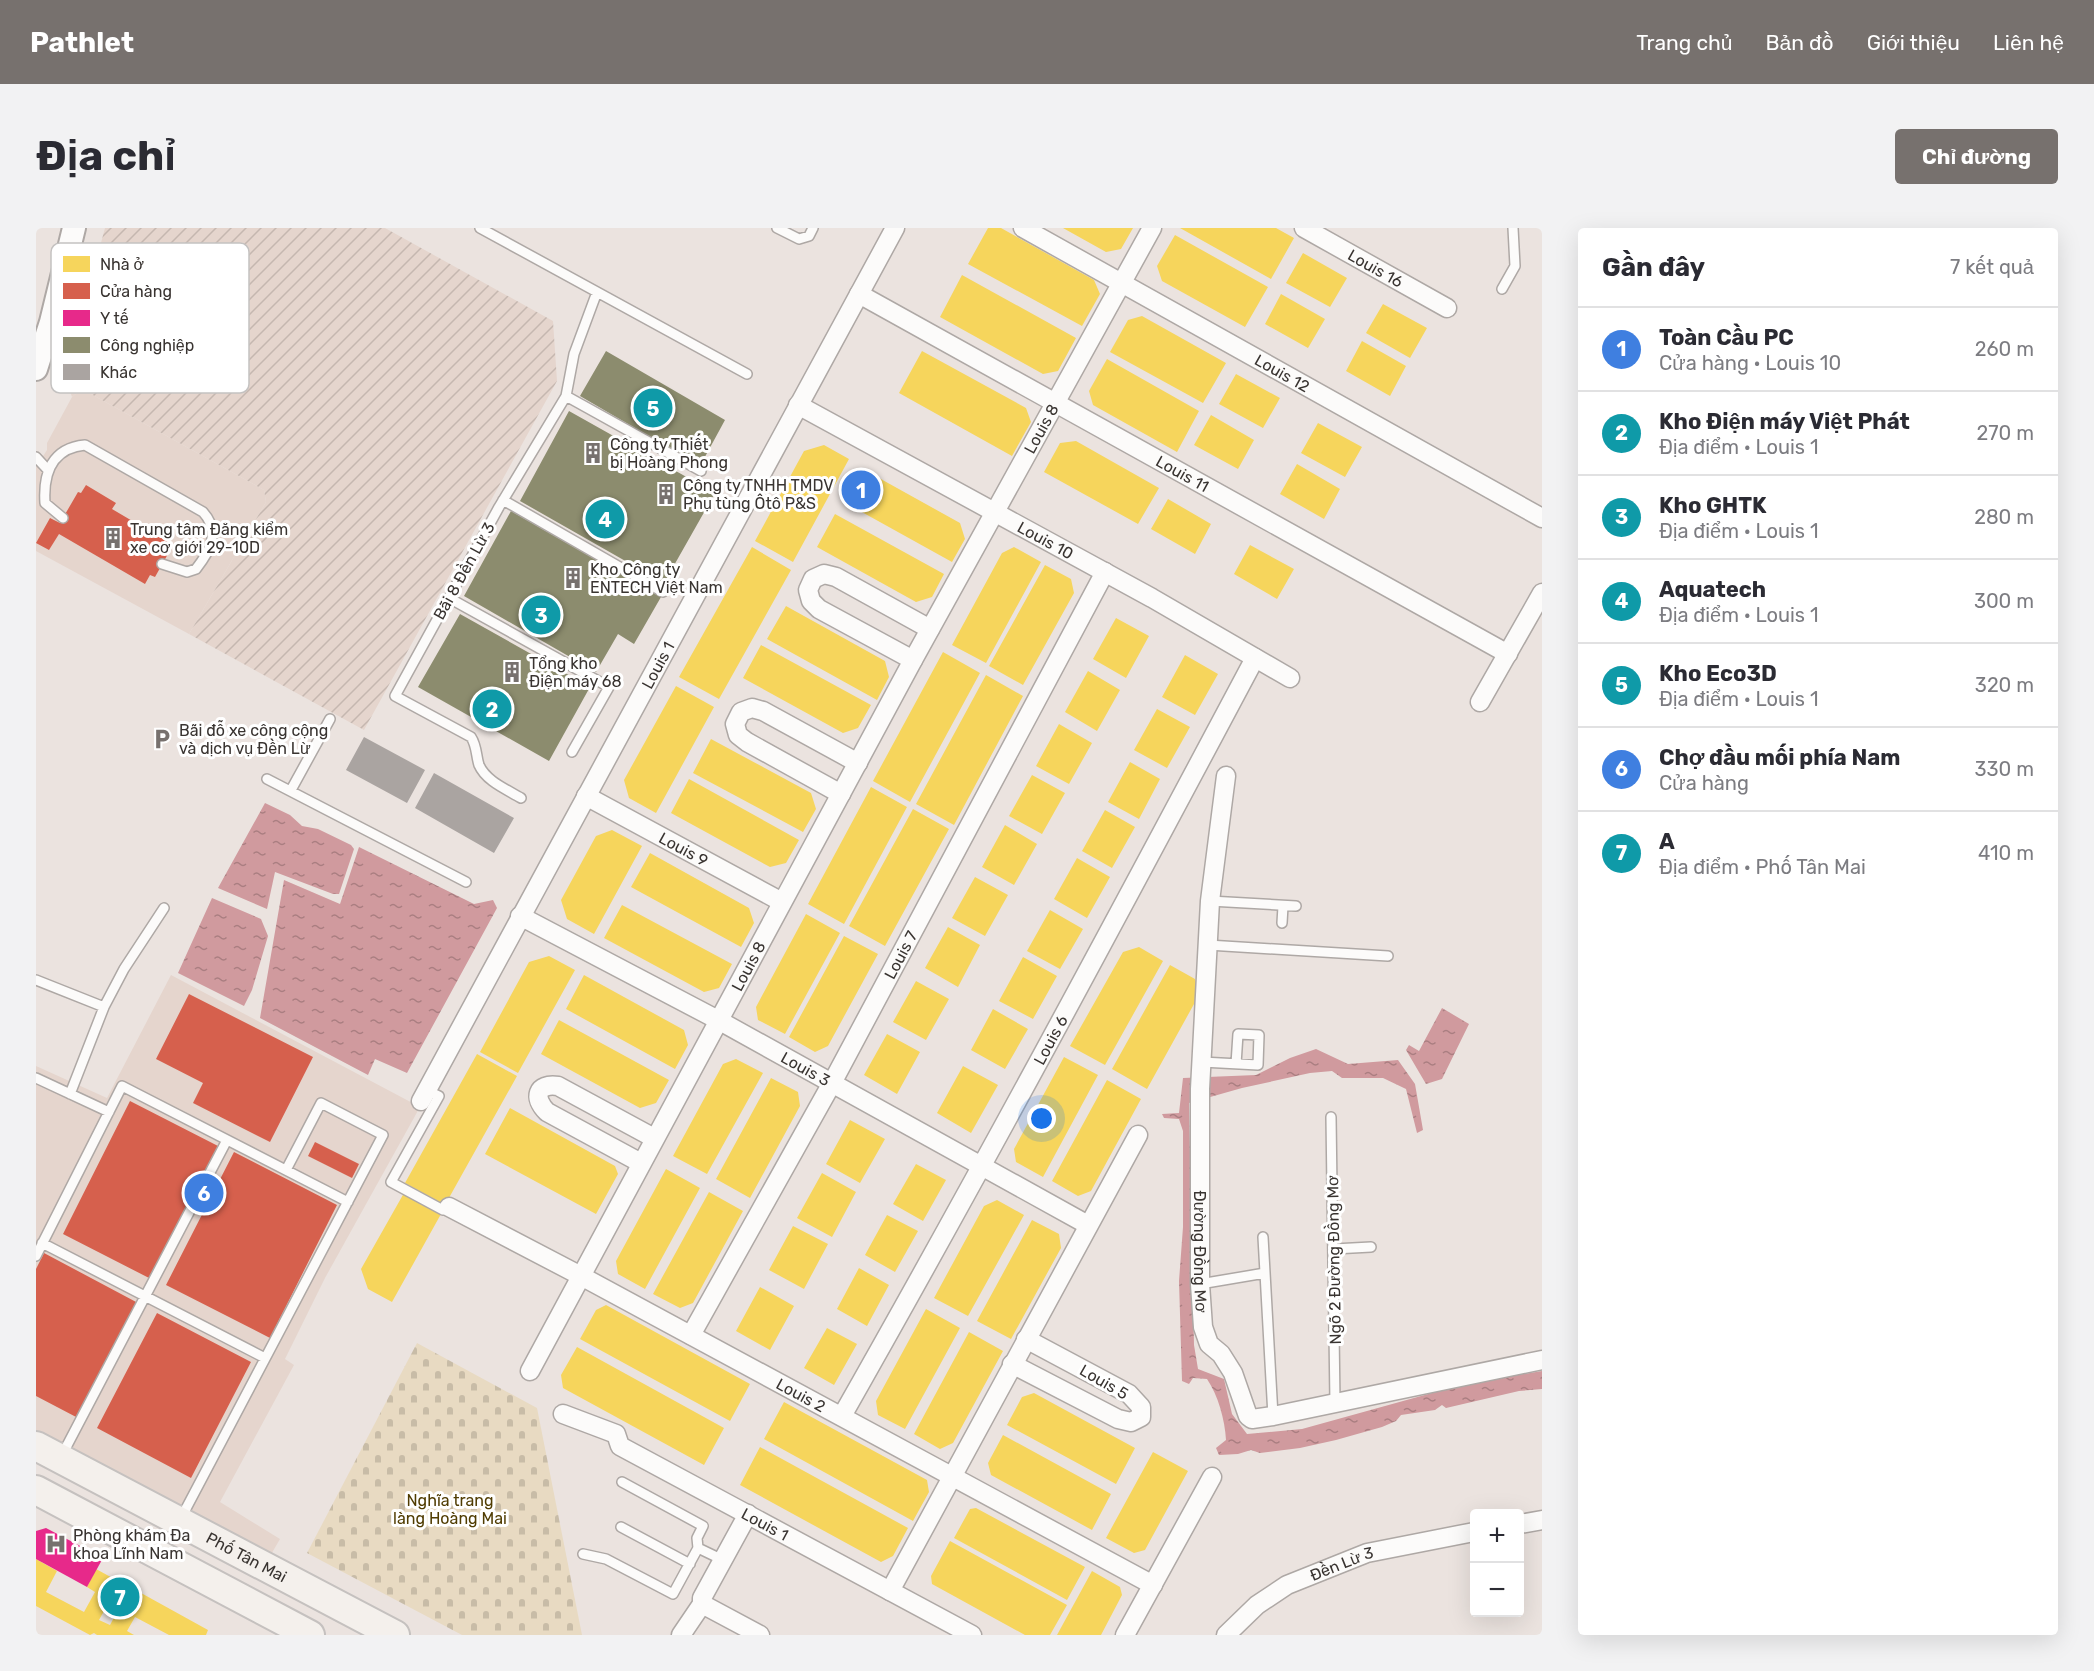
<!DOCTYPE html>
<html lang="vi">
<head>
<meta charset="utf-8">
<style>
  :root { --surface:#fff; --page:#f2f2f3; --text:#2b2b33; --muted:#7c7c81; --line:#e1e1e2; --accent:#77716e }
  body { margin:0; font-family:Rubik,sans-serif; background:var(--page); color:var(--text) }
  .controls { position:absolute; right:18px; bottom:18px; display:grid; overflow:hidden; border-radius:6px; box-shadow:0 6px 24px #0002 }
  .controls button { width:54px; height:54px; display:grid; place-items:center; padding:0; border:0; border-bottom:2px solid var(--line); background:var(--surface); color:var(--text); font:30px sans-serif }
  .you { position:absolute; left:1006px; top:891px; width:21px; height:21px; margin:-15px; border:4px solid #fff; border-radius:50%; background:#1a73e8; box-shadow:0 0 0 9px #1a73e833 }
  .badge { display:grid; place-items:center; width:39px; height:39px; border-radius:50%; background:var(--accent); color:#fff; font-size:20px; font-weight:700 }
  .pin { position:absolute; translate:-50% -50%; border:3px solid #fff; box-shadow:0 2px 6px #0006 }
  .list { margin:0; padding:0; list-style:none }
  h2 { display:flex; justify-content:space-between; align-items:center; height:78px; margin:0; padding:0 24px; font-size:26px }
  h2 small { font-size:20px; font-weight:400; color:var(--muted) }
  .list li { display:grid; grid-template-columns:39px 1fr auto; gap:18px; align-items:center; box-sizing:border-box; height:84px; padding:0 24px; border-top:2px solid var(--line) }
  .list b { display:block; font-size:22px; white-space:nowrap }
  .list p { margin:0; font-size:20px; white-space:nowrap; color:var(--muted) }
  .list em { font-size:20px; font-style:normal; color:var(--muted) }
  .map { position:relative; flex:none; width:1506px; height:1407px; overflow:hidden; border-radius:6px }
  header { display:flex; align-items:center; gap:36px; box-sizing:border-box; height:84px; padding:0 30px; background:var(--accent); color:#fff }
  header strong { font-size:28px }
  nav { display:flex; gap:33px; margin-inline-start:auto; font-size:21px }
  .intro { display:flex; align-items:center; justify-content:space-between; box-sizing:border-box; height:144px; padding:0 36px }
  h1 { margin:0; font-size:42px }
  .button { padding:15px 27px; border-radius:6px; background:var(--accent); color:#fff; font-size:21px; font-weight:700 }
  main { display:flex; gap:36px; padding:0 36px }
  aside { flex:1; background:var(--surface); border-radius:6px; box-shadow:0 6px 24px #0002 }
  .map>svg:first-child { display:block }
  .built { fill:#e5d5cd }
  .industrial { fill:url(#industrial-furrows) }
  .cemetery { fill:url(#cemetery-stones) }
  .water { fill:url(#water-ripples) }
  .homes { fill:#f6d55c; fill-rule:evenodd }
  .shops { fill:#d6604d }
  .health { fill:#e7298a }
  .industry { fill:#8c8c6e }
  .building { fill:#aaa4a1 }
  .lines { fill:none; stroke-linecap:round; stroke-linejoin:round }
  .service-casing { stroke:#aea8a5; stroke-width:12 }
  .minor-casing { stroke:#aea8a5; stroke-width:21 }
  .tertiary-casing { stroke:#aea8a5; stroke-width:26 }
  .primary-casing { stroke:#c5c1bf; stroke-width:32 }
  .service { stroke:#fcfbfa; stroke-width:9 }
  .minor { stroke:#fcfbfa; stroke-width:18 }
  .tertiary { stroke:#fcfbfa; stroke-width:22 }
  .primary { stroke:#f4f0ec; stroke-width:28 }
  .labels { text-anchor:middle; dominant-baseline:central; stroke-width:6; stroke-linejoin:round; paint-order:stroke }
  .street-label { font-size:16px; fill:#393431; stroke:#fff }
  .poi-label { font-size:16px; fill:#393431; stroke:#fff; text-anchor:start }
  .park-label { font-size:16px; fill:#503c02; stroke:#fff }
  .key { fill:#fff; stroke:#c4c2c1; stroke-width:1.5 }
  .key-label { font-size:16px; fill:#393431 }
</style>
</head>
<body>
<header>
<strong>Pathlet</strong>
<nav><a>Trang chủ</a><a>Bản đồ</a><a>Giới thiệu</a><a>Liên hệ</a></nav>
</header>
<div class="intro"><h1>Địa chỉ</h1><a class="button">Chỉ đường</a></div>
<main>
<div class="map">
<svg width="1506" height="1407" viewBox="0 0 1506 1407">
  <defs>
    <pattern id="industrial-furrows" width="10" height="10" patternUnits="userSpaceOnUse" patternTransform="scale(1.5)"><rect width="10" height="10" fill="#e5d5cd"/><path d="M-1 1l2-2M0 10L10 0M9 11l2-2" fill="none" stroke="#c5b7b0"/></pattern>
    <pattern id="cemetery-stones" width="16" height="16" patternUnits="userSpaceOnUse" patternTransform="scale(1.5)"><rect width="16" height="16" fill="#e8dac2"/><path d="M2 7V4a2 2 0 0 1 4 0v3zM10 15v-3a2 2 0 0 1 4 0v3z" fill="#c8bca7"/></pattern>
    <pattern id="water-ripples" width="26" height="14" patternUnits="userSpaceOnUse" patternTransform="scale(1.5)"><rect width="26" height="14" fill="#d09a9e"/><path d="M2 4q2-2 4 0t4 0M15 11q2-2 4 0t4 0" fill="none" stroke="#aa7e81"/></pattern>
  </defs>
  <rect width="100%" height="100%" fill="#ebe3df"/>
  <path class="built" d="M46 161 228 262 230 274 153 406 0 323V239L11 222V215L36 169Z
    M135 747 384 879 289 1050 249 1131 258 1137 184 1274 244 1311 230 1335 0 1216V838L71 870Z"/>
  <path class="industrial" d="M69 0H349L517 93 521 153 328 502 153 406 230 274 228 262 46 161 36 169 29 148Z"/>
  <path class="cemetery" d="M381 1115 501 1180 546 1407H426L271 1325Z"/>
  <path class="water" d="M229 575 254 587 266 598 282 601 315 617 318 621 303 666H297L239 644 231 681 182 660Z
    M323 619 438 676 457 672 461 680 371 845 339 831 332 847 224 790 248 652 304 676Z
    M176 670 225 691 232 708 216 762 208 778 142 745Z
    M1406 780 1433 796 1406 851 1390 856 1370 822 1373 817 1383 823Z
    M1280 821 1312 836 1362 832 1379 856 1387 902 1381 905 1370 861 1347 850H1306L1296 843 1274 845 1206 860 1153 875 1158 1117 1162 1141 1188 1151 1196 1186 1211 1206 1266 1201 1432 1155 1506 1143V1161L1483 1163 1410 1180 1406 1177 1399 1182 1365 1187 1360 1193 1346 1199 1300 1212 1264 1220 1224 1225 1215 1222 1202 1226 1183 1227 1180 1220 1190 1212C1189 1192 1182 1167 1171 1151L1157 1150 1153 1156 1146 1153 1143 1053 1147 999V903L1143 891 1128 890 1126 886 1143 885 1147 850 1220 847 1254 830Z"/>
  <path class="homes" d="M952 0H965L1058 52 1064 66 1046 98 932 36Z
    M1027 0H1097L1085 21 1070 24Z
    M1144 0H1240L1258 10 1235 51Z
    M1139 7 1232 59 1209 99 1126 53 1121 38Z
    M1267 25 1311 50 1294 79 1250 55Z
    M926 47 1040 110 1022 143 1007 146 904 89Z
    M1245 66 1289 91 1272 120 1229 96Z
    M1347 76 1391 100 1374 130 1330 105Z
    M1106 88 1190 135 1167 175 1074 124 1092 92Z
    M1326 113 1370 138 1354 168 1310 143Z
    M886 123 990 180 995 194 976 228 863 165Z
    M1071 131 1163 183 1141 224 1057 177 1053 163Z
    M1200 146 1244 170 1227 200 1183 176Z
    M1175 187 1218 212 1202 241 1158 217Z
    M1282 195 1326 219 1309 249 1265 225Z
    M1040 213 1123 260 1102 296 1008 244 1024 215Z
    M788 217 813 231 757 334 719 313 768 223Z
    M1261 236 1304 261 1288 291 1244 266Z
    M825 240 924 295 929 311 916 334 806 273Z
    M1132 271 1175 296 1159 326 1115 301Z
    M799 286 908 346 896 369 880 374 781 319Z
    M1214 317 1258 341 1241 371 1198 346Z
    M716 319 755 342 683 471 643 449Z
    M978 319 1005 334 950 435 916 417 966 325Z
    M1009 337 1035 351 1038 365 987 457 953 438Z
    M750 378 849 433 853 449 841 472 731 411Z
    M1080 390 1113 408 1090 450 1057 431Z
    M725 417 835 477 822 500 807 505 707 450Z
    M907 424 944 445 874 574 837 553Z
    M1149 427 1182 446 1159 487 1126 469Z
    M1052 443 1084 462 1061 503 1029 484Z
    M950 447 987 468 918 597 880 576Z
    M640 458 678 479 620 585 593 570 588 552Z
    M1121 481 1154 499 1131 540 1098 522Z
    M1023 496 1056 515 1033 556 1000 538Z
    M675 511 775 565 780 581 767 604 657 545Z
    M1094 534 1124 551 1103 591 1072 574Z
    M996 547 1029 565 1006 606 973 588Z
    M653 551 763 612 750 635 734 639 635 585Z
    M835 559 871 579 808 696 772 676Z
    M877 581 913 601 849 718 813 698Z
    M1069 582 1099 599 1076 640 1046 623Z
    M969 597 1001 616 978 657 946 639Z
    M576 602 606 618 558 706 531 691 525 672 560 608Z
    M614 625 713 680 718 695 705 719 595 659Z
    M1041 630 1074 649 1051 690 1018 671Z
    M939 649 972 667 949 708 916 690Z
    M586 677 696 736 683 760 668 764 568 710Z
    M1014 682 1047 701 1024 741 991 723Z
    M770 686 804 705 749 806 722 792 720 779Z
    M912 699 944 717 922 759 889 740Z
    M808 708 842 726 792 818 779 824 753 809Z
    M1103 719 1127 733 1069 837 1034 818 1087 724Z
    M513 728 539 742 482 845 444 824 493 734Z
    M987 729 1021 748 997 791 963 773Z
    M1134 737 1159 751 1163 767 1111 861 1076 841Z
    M548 747 648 802 652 817 639 841 530 781Z
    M880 753 913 771 890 812 857 794Z
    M957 781 992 801 969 841 935 822Z
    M523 792 633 852 620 875 604 880 505 826Z
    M851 806 884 824 861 866 828 847Z
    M441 826 481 848 409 977 369 955Z
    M1028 829 1062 847 1007 949 980 934 978 921Z
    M700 831 727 845 671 946 637 928 687 836Z
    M927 838 962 857 935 905 901 885Z
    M735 850 762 864 764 878 714 970 680 951Z
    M1071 852 1105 871 1055 963 1042 968 1016 953Z
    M474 880 579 938 582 946 560 986 449 926Z
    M814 892 849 911 824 955 790 936Z
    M880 936 910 952 887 993 857 976Z
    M630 941 664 960 609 1061 582 1046 580 1033Z
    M786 945 820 964 796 1009 761 990Z
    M673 964 707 983 657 1075 644 1080 617 1066Z
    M368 965 405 986 356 1074 332 1061 325 1041Z
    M961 972 988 987 932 1088 898 1070 948 978Z
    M851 987 882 1003 859 1044 829 1027Z
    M996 992 1023 1006 1025 1020 975 1111 941 1093Z
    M757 998 792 1016 768 1061 733 1042Z
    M823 1040 853 1057 831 1098 801 1081Z
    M724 1059 758 1078 734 1122 700 1103Z
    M570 1077 714 1156 694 1193 544 1111 560 1082Z
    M890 1081 924 1100 869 1201 842 1187 840 1173Z
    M791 1100 821 1116 798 1157 768 1140Z
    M933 1104 967 1123 917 1215 904 1221 878 1206Z
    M541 1119 688 1200 668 1237 527 1160 525 1147Z
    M998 1165 1099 1220 1080 1256 971 1197 986 1169Z
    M748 1174 891 1252 893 1264 877 1293 728 1211Z
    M967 1207 1075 1266 1056 1302 955 1247 952 1235Z
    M724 1219 872 1300 857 1328 845 1334 704 1257Z
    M1117 1224 1152 1243 1109 1322 1098 1325 1070 1310Z
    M940 1280 1049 1339 1031 1372 918 1310 934 1281Z
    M914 1313 1031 1377 1014 1407H989L896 1356 895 1348Z
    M0 1331 21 1343 10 1364 48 1384 59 1364 51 1359 60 1341 82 1353 80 1357 93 1364 96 1360 172 1402 170 1407H133L99 1389 91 1403 98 1407H61L58 1405 54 1407 0 1378ZM73 1374 83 1380 74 1397 63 1392Z
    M1056 1343 1084 1359 1086 1367 1065 1407H1021Z"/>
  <path class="shops" d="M50 257 80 275 76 281 137 317 119 349 114 347 109 356 23 306 13 322 0 315 14 290 24 295 42 264 45 265Z
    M153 766 277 829 234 914 157 875 167 855 120 831Z
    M94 873 182 918 115 1051 27 1006Z
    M279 914 323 936 316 950 272 928Z
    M198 924 301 977 234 1110 130 1057Z
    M8 1025 102 1075 42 1190 0 1168V1041Z
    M121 1085 215 1134 155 1250 61 1200Z"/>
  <path class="health" d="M10 1300 67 1330 51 1359 0 1331V1303Z"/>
  <path class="industry" d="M570 123 689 192 664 238 544 168Z
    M533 183 679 265 628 355 484 273Z
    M475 283 625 369 598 416 582 406 560 444 428 368Z
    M424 386 554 459 513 533 382 459Z"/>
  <path class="building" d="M328 509 389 542 371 575 310 542Z
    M398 545 478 590 458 625 379 580Z"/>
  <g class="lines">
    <defs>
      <path id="service" d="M444 0 711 146
        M741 0 763 11 773 8 777 0
        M1466 61 1479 38 1477 0
        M530 168 665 243
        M0 229 11 241
        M467 272 627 364
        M27 290 9 275C7 245 16 220 49 217L167 284C185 304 174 323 160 341L151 344 126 336
        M413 370 573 459 536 524
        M231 551 430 654
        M255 562 294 491
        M485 570C470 561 450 553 443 537 440 528 441 518 435 509L359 468 463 279 530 168 538 126 561 64
        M1174 673 1260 678
        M1246 695 1247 678
        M1172 717 1352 728
        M0 752 68 779 88 741 128 680
        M1166 834 1222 837 1223 807 1202 806 1200 836
        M0 850 73 884
        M390 862 403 868 355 954 407 982 413 979
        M34 866 68 779
        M1295 889 1299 1175
        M1227 1009 1237 1188
        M6 1015 229 1130
        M1298 1021 1335 1019
        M0 1028 86 858 312 974
        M1164 1056 1229 1045
        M25 1229 191 912
        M144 1292 347 907 285 875 250 942
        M585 1299 654 1336
        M662 1320 687 1332
        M547 1326 570 1331 637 1366 662 1320 661 1310 667 1298 586 1254"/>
      <g id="minor">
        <path id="s1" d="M987 0 1506 290"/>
        <path id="s2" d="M1268 0 1411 80"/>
        <path id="s3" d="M823 66 1472 426"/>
        <path id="s4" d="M762 177 1116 370 1254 450"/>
        <path d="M877 432 783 381 775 373 772 362 777 351 788 346 800 349 894 401"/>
        <path d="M1444 474 1506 365"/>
        <path id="s5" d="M1190 548 1174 673 1164 861V1056L1167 1099 1173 1116 1185 1126 1197 1145 1212 1188 1216 1191 1237 1188 1506 1132"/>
        <path d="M805 566 711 514 702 507 699 496 705 484 716 480 727 483 822 535"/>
        <path id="s6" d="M550 568 746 674"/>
        <path id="s7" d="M484 688 682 792 1052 997"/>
        <path id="s8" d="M385 873 859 0"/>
        <path d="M605 935 511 884C497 870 500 855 522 858L618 910"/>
        <path id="s9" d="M413 979 545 1048 1117 1357"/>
        <path id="s10" d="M655 1107 796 855 1069 344"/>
        <path d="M976 1136 1082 1191 1095 1194 1105 1189V1179L1093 1166 990 1111"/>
        <path id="s11" d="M494 1143 877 432 1116 0"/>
        <path id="s12" d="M527 1186 580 1206 584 1218 936 1407"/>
        <path id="s13" d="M806 1188C948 938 1084 684 1219 430"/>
        <path d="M1484 1296 1506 1292"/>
        <path d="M854 1363 1102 907"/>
        <path d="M666 1376 724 1407"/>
        <path d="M645 1407 666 1376V1370L712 1286"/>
        <path d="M1089 1407 1176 1249"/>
        <path id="s14" d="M1190 1407 1221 1377 1251 1357 1331 1325 1438 1304"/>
      </g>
      <path id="tertiary" d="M0 141 15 94 38 0"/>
      <g id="primary">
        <path id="s15" d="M0 1218 359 1407"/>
        <path d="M0 1262 274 1407"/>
      </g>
    </defs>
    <use href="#service" class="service-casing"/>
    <use href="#minor" class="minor-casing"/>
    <use href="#tertiary" class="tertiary-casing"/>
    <use href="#primary" class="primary-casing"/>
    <use href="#service" class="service"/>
    <use href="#minor" class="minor"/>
    <use href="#tertiary" class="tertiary"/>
    <use href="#primary" class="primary"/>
  </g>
  <defs>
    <symbol id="building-bare" viewBox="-9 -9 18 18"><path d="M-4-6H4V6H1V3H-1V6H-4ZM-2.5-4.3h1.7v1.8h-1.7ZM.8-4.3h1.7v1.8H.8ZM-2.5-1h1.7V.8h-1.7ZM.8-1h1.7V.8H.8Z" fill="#77716e" stroke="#fff" stroke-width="2.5" paint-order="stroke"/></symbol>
    <symbol id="parking-bare" viewBox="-9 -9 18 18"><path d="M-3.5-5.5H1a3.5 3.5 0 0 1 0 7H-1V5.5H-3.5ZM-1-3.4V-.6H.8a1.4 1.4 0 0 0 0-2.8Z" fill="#77716e" stroke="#fff" stroke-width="2.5" paint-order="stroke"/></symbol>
    <symbol id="hospital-bare" viewBox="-9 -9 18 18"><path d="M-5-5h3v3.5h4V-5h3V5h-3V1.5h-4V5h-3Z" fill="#77716e" stroke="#fff" stroke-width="2.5" paint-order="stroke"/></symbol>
  </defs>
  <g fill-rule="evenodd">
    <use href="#building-bare" x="542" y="210" width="30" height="30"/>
    <use href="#building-bare" x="615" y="251" width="30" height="30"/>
    <use href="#building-bare" x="62" y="295" width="30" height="30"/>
    <use href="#building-bare" x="522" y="335" width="30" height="30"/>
    <use href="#building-bare" x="461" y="429" width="30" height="30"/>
    <use href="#parking-bare" x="111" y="496" width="30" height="30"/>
    <use href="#hospital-bare" x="5" y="1301" width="30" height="30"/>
  </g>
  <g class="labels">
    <g class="street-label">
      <text stroke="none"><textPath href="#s2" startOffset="82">Louis 16</textPath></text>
      <text stroke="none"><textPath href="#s1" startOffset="297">Louis 12</textPath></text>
      <text stroke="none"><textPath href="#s11" startOffset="1072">Louis 8</textPath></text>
      <text stroke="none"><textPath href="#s3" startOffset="370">Louis 11</textPath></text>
      <text stroke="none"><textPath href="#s4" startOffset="282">Louis 10</textPath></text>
      <text transform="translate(428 343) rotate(-61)">Bãi 8 Đền Lừ 3</text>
      <text stroke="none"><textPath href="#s8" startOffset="496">Louis 1</textPath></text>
      <text stroke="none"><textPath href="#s6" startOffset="111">Louis 9</textPath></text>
      <text stroke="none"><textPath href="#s10" startOffset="434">Louis 7</textPath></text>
      <text stroke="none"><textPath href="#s11" startOffset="460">Louis 8</textPath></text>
      <text stroke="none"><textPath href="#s13" startOffset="430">Louis 6</textPath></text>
      <text stroke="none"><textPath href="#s7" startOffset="324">Louis 3</textPath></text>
      <text stroke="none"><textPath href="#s5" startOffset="477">Đường Đồng Mơ</textPath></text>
      <text transform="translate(1298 1032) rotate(-91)">Ngõ 2 Đường Đồng Mơ</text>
      <text transform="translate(1068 1154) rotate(30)">Louis 5</text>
      <text stroke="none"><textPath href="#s9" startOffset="399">Louis 2</textPath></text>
      <text stroke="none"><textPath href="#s12" startOffset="234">Louis 1</textPath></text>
      <text stroke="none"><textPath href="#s15" startOffset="238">Phố Tân Mai</textPath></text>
      <text stroke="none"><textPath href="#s14" startOffset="138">Đền Lừ 3</textPath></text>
    </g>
    <g class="poi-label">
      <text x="574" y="216">Công ty Thiết<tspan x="574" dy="18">bị Hoàng Phong</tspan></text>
      <text x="647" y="257">Công ty TNHH TMDV<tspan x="647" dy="18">Phụ tùng Ôtô P&amp;S</tspan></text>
      <text x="94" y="301">Trung tâm Đăng kiểm<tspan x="94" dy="18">xe cơ giới 29-10D</tspan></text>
      <text x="554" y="341">Kho Công ty<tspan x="554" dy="18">ENTECH Việt Nam</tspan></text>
      <text x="493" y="435">Tổng kho<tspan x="493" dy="18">Điện máy 68</tspan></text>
      <text x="143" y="502">Bãi đỗ xe công cộng<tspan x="143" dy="18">và dịch vụ Đền Lừ</tspan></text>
      <text x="37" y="1307">Phòng khám Đa<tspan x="37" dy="18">khoa Lĩnh Nam</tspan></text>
    </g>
    <g class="park-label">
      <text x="414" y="1272">Nghĩa trang<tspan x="414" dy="18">làng Hoàng Mai</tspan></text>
    </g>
  </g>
  <rect x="15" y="15" width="198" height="150" rx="9" class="key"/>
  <rect x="27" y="28" width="27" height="16" fill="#f6d55c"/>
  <rect x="27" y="55" width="27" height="16" fill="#d6604d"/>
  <rect x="27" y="82" width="27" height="16" fill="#e7298a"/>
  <rect x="27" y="109" width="27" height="16" fill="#8c8c6e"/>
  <rect x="27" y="136" width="27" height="16" fill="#aaa4a1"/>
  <g class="key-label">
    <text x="64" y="42">Nhà ở</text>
    <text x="64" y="69">Cửa hàng</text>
    <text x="64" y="96">Y tế</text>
    <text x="64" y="123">Công nghiệp</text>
    <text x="64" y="150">Khác</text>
  </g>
</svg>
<div class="controls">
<button>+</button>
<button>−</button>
</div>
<div class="you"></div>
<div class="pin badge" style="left:825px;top:262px;background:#3f7fe0">1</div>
<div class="pin badge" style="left:456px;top:481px;background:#0f9aa8">2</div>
<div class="pin badge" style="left:505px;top:387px;background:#0f9aa8">3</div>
<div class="pin badge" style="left:569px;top:291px;background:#0f9aa8">4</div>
<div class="pin badge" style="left:617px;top:180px;background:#0f9aa8">5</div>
<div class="pin badge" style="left:168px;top:965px;background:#3f7fe0">6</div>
<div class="pin badge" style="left:84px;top:1369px;background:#0f9aa8">7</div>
</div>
<aside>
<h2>Gần đây<small>7 kết quả</small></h2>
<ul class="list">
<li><span class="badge" style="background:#3f7fe0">1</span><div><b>Toàn Cầu PC</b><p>Cửa hàng · Louis 10</p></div><em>260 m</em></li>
<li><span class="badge" style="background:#0f9aa8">2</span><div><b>Kho Điện máy Việt Phát</b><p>Địa điểm · Louis 1</p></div><em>270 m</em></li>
<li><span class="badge" style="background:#0f9aa8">3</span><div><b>Kho GHTK</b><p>Địa điểm · Louis 1</p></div><em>280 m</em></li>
<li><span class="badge" style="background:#0f9aa8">4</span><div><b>Aquatech</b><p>Địa điểm · Louis 1</p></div><em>300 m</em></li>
<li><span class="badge" style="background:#0f9aa8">5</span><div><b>Kho Eco3D</b><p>Địa điểm · Louis 1</p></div><em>320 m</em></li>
<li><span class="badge" style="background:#3f7fe0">6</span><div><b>Chợ đầu mối phía Nam</b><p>Cửa hàng</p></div><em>330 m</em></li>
<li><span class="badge" style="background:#0f9aa8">7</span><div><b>A</b><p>Địa điểm · Phố Tân Mai</p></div><em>410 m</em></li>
</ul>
</aside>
</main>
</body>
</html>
